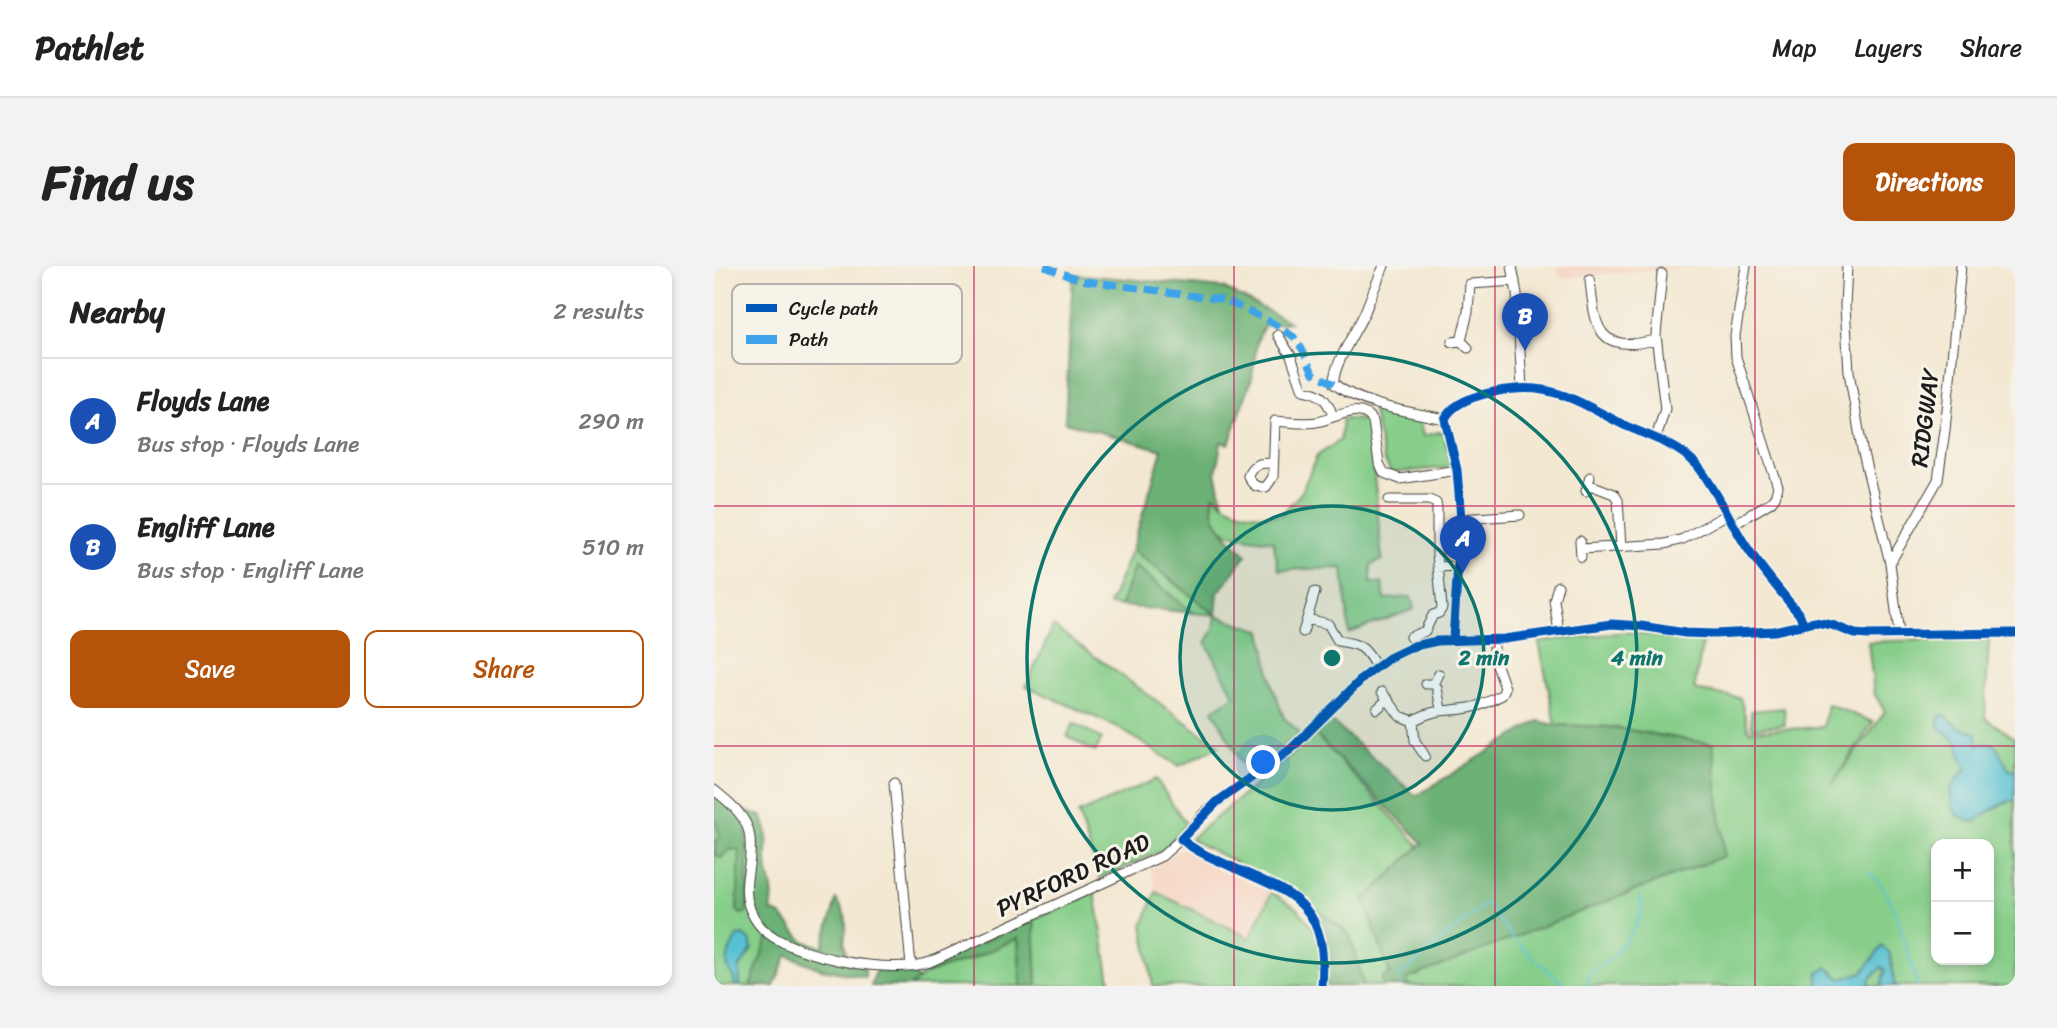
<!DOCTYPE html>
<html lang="en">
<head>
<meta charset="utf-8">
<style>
  :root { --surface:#fff; --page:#f2f2f2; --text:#222; --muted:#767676; --line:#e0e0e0; --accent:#b45309 }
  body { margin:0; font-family:Sriracha,sans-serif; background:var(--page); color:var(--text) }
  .controls { position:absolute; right:21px; bottom:21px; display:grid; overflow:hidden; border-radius:14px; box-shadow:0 4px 10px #0003 }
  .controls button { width:63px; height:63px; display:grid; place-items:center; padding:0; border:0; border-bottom:2px solid var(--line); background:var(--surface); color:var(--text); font:35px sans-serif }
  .you { position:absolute; left:550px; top:497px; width:24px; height:24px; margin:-18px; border:5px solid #fff; border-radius:50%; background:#1a73e8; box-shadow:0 0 0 10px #1a73e833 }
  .badge { display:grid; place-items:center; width:46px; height:46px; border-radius:50%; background:var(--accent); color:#fff; font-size:23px; font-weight:700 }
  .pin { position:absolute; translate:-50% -58px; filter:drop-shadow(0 2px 4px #0008) }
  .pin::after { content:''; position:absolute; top:37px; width:24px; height:21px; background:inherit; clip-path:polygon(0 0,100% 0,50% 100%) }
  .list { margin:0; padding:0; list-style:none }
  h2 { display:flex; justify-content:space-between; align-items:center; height:91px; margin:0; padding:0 28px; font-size:30px }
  h2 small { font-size:23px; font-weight:400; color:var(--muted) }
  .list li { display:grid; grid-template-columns:46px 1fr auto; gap:21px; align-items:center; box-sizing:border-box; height:126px; padding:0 28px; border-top:2px solid var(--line) }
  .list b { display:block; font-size:26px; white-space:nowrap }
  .list p { margin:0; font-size:23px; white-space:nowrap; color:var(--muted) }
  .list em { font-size:23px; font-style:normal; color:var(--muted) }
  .actions { display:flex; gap:14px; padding:21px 28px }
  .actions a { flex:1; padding:16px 0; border:2px solid var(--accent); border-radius:14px; text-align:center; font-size:24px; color:var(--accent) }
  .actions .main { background:var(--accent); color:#fff }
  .map { position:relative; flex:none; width:1301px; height:720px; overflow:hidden; border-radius:14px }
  header { display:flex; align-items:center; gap:42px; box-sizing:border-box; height:98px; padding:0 35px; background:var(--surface); border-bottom:2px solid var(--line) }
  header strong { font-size:33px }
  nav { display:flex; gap:38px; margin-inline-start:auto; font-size:24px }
  .intro { display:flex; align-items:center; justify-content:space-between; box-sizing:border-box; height:168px; padding:0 42px }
  h1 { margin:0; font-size:49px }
  .button { padding:18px 32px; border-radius:14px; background:var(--accent); color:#fff; font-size:24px; font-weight:700 }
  main { display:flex; gap:42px; padding:0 42px }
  aside { flex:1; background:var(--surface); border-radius:14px; box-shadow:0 4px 10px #0003 }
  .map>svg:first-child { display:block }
  .built { fill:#f5d3c1 }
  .green { fill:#86ce89; stroke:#517552; stroke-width:2; fill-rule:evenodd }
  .forest { fill:#6cb175; stroke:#446648; stroke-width:2 }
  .water { fill:#57c1d2; stroke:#3a6e77; stroke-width:2 }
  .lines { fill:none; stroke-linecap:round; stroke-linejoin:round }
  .stream { stroke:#57c1d2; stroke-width:2 }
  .minor-casing { stroke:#3c3b37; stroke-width:11 }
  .minor { stroke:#fff; stroke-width:9 }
  .quiet { stroke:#3da2ea; stroke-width:7; stroke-dasharray:14 7; stroke-linecap:butt }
  .cycleway-casing { stroke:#f7f3e8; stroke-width:13 }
  .cycleway { stroke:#0057b8; stroke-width:9 }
  .grid { fill:none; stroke:#c2185b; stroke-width:2; stroke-opacity:0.55 }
  .ring { fill:none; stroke:#0f766e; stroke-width:3.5 }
  .labels { text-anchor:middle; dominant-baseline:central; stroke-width:6; stroke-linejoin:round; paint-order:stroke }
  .street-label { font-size:24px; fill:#1c1c1c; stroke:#f7f3e8 }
  .key { fill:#f7f3e8; stroke:#b5b2ab; stroke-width:2 }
  .key-label { font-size:19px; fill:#1c1c1c }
  .centre { fill:#0f766e; stroke:#f7f3e8; stroke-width:3.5 }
  .ring-label { font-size:21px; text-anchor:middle; font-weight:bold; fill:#0f766e; stroke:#f7f3e8; stroke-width:6; stroke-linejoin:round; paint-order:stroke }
</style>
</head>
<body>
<header>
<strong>Pathlet</strong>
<nav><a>Map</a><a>Layers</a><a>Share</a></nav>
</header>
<div class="intro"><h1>Find us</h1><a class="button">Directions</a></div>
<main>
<aside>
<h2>Nearby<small>2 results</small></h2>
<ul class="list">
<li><span class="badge" style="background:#1a4fb4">A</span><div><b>Floyds Lane</b><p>Bus stop · Floyds Lane</p></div><em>290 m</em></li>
<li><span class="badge" style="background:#1a4fb4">B</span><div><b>Engliff Lane</b><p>Bus stop · Engliff Lane</p></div><em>510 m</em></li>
</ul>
<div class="actions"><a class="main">Save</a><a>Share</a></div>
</aside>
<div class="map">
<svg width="1301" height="720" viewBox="0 0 1301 720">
  <rect width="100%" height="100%" fill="#f7f3e8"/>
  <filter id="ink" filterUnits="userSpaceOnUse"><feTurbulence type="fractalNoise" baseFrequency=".0143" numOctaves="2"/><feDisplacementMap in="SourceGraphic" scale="14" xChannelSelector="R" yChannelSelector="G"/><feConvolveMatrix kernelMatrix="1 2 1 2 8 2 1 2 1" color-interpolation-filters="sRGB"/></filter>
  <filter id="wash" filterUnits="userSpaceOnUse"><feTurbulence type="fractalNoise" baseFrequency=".00686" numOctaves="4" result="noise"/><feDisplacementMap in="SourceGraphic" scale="28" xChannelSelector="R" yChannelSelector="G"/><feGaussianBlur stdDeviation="1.57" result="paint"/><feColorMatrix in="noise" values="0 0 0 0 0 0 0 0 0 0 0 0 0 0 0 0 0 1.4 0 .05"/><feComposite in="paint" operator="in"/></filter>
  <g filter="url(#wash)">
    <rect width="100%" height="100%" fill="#f3e8d2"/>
    <path class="built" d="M843 0H986L850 12 845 10Z
      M469 582 558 626 536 673 442 626 437 603Z"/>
    <path class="green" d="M658 142 706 155 709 170 729 165 738 201 677 207 670 194Z
      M628 153 655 154 668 294 657 298V317H668L671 333 697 331 700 343 635 367 629 302 565 304 559 275C526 270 490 273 500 227 512 247 546 250 567 249L587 227 603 190 626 174Z
      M418 283 502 349 548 365 558 419 570 452 587 468 533 507 499 444 521 430 492 377 500 363 502 349 479 347 421 300 407 340 395 339Z
      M339 360 505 480 465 500 403 461 312 420Z
      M911 366 989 375 980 424 1026 432 1035 465 1109 461 1113 438 1159 456 1118 518 1171 446 1160 427 1154 376 1275 372 1271 452 1301 472V720H650L635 668 584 629 476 573 602 469 783 663 999 478 896 461 842 459 825 376ZM1222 578H1275V694H1222Z
      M1070 442 1071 459 1038 462 1037 445Z
      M360 457 388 473 381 486 353 470Z
      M442 513 472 558 448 585 386 612 364 548Z
      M0 526 36 583 54 672 43 720H0Z
      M442 626 536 672 558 626 584 643 607 672 605 720H439L429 659Z
      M381 627 397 720H323L320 653Z
      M304 672 307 720H196L211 708 259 692Z"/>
    <path class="forest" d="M359 8 509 22 576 56 550 60 543 75 538 112 515 178 507 176 502 207 509 237 500 229C493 256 514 270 532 289L504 327 502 349 418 283 448 184 351 156Z
      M420 300 479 347 407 340Z
      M615 453 702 530 824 455 842 459 896 461 999 478 1010 590 693 713 695 720H669L668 712 676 707 650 634 709 577 602 469Z
      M0 526 20 544 33 561V643L32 647 27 648 23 644 26 585 17 583 7 592 1 588 0 578 6 571 3 557H0Z
      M28 543 49 551C55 570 53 577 53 596 54 617 62 621 57 645L67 649 89 675 109 681 122 633C142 660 124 667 133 690L127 692C105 685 76 681 57 666 8 627 65 580 28 543Z
      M584 629 635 668 650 720H611C615 678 611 662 584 629Z
      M320 653 323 720H307L304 672 259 692 211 708 208 701Z
      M54 672 151 702V711L107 703 73 689 60 720H36Z
      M162 703 196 704 199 706 204 714 196 720H157Z"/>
    <path class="water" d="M1230 448 1244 461 1263 467V479L1277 477 1283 482 1295 504H1301V534L1289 537 1260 556C1238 551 1239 545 1236 524L1247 508 1252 505C1251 495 1244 489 1244 477L1225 461 1224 453Z
      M29 669 36 674 38 683 26 701V719L21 720C20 712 19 710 15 704 10 695 18 678 23 670Z
      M1168 680 1176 687 1180 717 1183 720H1167L1171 704 1168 701 1155 714 1156 720H1104V707L1113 701 1127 713 1149 706Z"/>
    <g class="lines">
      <path class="stream" d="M1155 607C1181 622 1194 692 1204 720
        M804 677 821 693
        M826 697 851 720
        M688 720 684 711 772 637 800 674
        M874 720V708L897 693 921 662 928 643 926 630"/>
    </g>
  </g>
  <g filter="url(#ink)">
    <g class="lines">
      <defs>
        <path id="minor" d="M670 0C663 15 657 31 651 46 643 64 618 100 620 118 649 140 696 146 731 153
          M798 0 803 28 808 123
          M1133 0 1131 40 1135 106 1148 183 1176 297 1185 368
          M876 14C881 64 884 87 942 74
          M564 69 577 90 589 124C607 127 613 133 619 150
          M747 75 754 46 756 18 801 15
          M738 76 747 75 754 82
          M942 172 951 143 942 69 948 8
          M559 197C548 197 537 197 534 210 538 219 542 222 552 221L559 211 561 155C575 156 593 159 607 155 623 151 647 136 659 155L665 197 670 207 686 213 743 204
          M874 218 900 228 904 234 907 280
          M872 225 876 211
          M675 234H715L722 237 723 242V288L728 342 725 347 719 349 711 365 696 371
          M747 253 806 249
          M1019 259 1057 236 1061 231 1064 221 1022 91 1021 70 1032 0
          M866 275 867 291
          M867 283 951 278 969 273 1012 249
          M1176 297 1224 214 1231 164 1247 0
          M724 301 744 300
          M844 320 840 334 845 366
          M593 353 614 358 624 375C647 378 651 381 662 401
          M589 366 601 326
          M739 373 747 253 743 204 731 153C743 127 804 119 829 124 859 129 885 147 912 160 937 171 962 178 982 198 999 217 1017 257 1032 280 1048 304 1067 326 1085 348L1090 358
          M712 418H720L725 408
          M720 418 723 422 727 443
          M668 426 686 450 699 455 701 475 711 490
          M663 443 674 433
          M699 455C720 442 732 446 755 442 766 441 778 434 788 429L791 422 780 391V374
          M180 517 197 700
          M0 524C34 551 41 562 34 606 32 619 31 630 36 643 40 653 46 662 55 668 88 692 177 709 216 696L448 590 467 573 492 545 577 483 650 411 675 392 700 380 723 375 790 373 898 358 927 360 971 367 1000 368 1060 365 1101 356 1118 359 1141 368 1154 369 1301 367
          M467 573C478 583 491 589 505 595 574 627 615 631 608 720"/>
      </defs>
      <use href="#minor" class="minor-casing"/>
      <use href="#minor" class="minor"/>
      <path class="quiet" d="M330 0 366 14 511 34 559 57 580 71 588 83 599 107 620 118"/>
      <defs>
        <path id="cycleway" d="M739 373 747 253 743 204 731 153C743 127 804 119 829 124 859 129 885 147 912 160 937 171 962 178 982 198 999 217 1017 257 1032 280 1048 304 1067 326 1085 348L1090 358
          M608 720C615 631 574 627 505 595 491 589 478 583 467 573L503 536 577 483 650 411 675 392 700 380 723 375 790 373 898 358 927 360 971 367 1000 368 1060 365 1101 356 1118 359 1141 368 1154 369 1301 367"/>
      </defs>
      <use href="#cycleway" class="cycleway-casing"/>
      <use href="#cycleway" class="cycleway"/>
    </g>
  </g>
  <path class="grid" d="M260 0V720M520 0V720M781 0V720M1041 0V720M0 240H1301M0 480H1301"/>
  <circle cx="618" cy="392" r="152" fill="#0f766e" fill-opacity=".12"/>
  <g class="ring">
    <circle cx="618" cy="392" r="152"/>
    <circle cx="618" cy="392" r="305"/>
  </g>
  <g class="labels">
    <g class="street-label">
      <text transform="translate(1211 152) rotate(-83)">RIDGWAY</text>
      <text transform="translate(359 609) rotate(-25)">PYRFORD ROAD</text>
    </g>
  </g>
  <rect x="18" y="18" width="230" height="80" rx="10" class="key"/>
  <rect x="32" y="38" width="31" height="8" fill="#0057b8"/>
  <rect x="32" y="69" width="31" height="9" fill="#3da2ea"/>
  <g class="key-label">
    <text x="75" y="49">Cycle path</text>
    <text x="75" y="80">Path</text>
  </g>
  <circle cx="618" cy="392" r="10" class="centre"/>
  <g class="ring-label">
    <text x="770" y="399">2 min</text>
    <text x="923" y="399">4 min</text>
  </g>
</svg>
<div class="controls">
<button>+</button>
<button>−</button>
</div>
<div class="you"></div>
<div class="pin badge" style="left:749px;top:307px;background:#1a4fb4">A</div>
<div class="pin badge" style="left:811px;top:85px;background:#1a4fb4">B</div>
</div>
</main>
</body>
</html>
